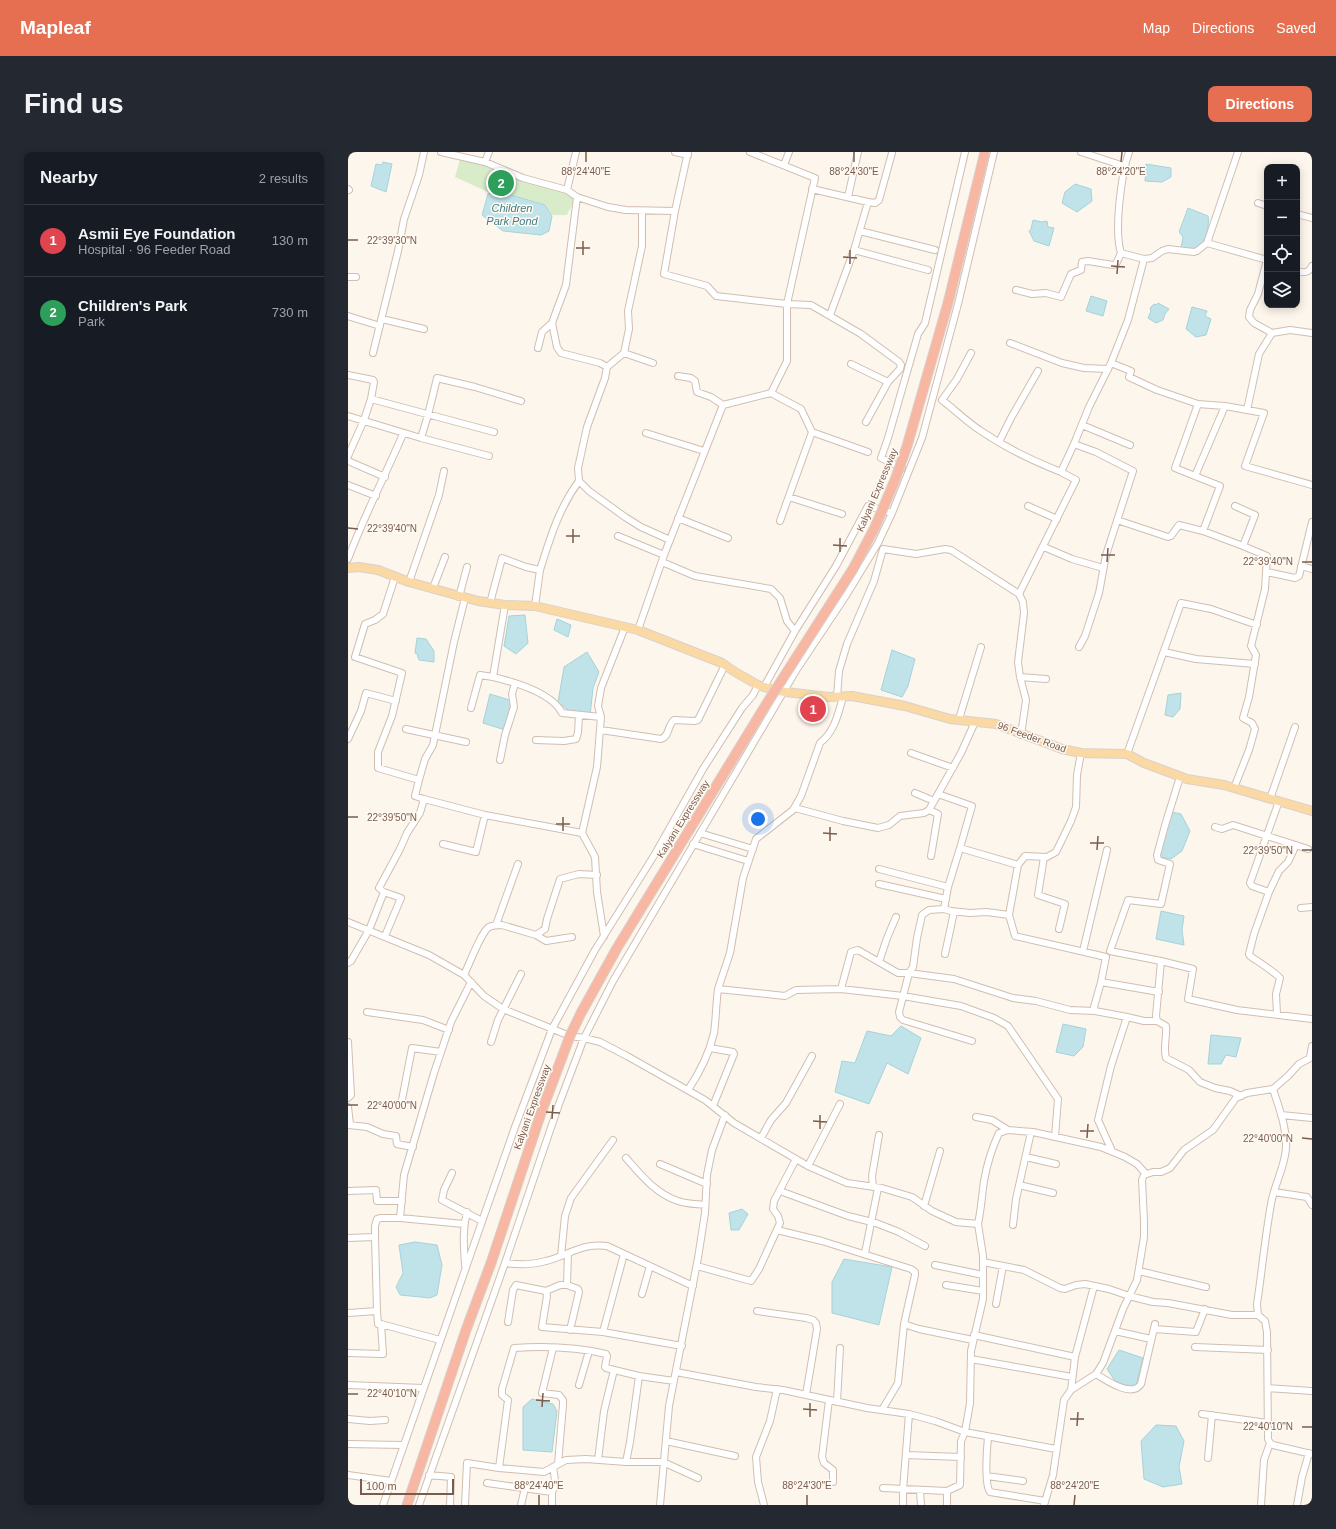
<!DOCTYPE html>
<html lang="en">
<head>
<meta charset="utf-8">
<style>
  :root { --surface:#171b24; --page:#242831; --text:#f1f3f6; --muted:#9ea1a6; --line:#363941; --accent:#e76f51 }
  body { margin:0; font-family:Arial,sans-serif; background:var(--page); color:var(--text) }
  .controls { position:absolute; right:12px; top:12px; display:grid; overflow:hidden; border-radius:8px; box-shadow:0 2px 10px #0003 }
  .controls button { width:36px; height:36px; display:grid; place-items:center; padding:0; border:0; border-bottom:1px solid var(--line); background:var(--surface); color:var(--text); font:20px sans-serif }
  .scale { position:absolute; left:12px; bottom:10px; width:94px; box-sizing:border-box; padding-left:4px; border:2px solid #7a5c4d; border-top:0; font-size:11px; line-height:14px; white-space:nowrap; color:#7a5c4d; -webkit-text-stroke:3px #fffaf3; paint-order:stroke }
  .you { position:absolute; left:410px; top:667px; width:14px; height:14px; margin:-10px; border:3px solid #fff; border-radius:50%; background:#1a73e8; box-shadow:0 0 0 6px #1a73e833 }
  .badge { display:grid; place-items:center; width:26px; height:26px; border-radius:50%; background:var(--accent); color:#fff; font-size:13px; font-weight:700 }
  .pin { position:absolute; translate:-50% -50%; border:2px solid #fff; box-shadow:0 1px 4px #0006 }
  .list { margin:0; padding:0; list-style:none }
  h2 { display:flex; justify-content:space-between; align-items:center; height:52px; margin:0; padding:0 16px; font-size:17px }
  h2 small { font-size:13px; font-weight:400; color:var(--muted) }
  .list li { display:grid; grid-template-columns:26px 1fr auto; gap:12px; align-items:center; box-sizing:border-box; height:72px; padding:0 16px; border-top:1px solid var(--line) }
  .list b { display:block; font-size:15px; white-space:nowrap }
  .list p { margin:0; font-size:13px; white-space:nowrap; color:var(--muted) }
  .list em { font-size:13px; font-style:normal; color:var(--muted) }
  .icon { flex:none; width:22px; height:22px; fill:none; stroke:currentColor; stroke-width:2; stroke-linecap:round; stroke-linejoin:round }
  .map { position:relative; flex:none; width:964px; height:1353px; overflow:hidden; border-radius:8px }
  header { display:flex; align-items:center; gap:24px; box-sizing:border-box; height:56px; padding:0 20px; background:var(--accent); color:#fff }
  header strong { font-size:19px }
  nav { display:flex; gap:22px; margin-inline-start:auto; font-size:14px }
  .intro { display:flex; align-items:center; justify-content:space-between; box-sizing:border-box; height:96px; padding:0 24px }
  h1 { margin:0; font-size:28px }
  .button { padding:10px 18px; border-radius:8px; background:var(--accent); color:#fff; font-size:14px; font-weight:700 }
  main { display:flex; gap:24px; padding:0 24px }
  aside { flex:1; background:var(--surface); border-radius:8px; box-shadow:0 2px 10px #0003 }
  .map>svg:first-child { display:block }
  .green { fill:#d8ecc9 }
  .water { fill:#bfe3e8; stroke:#a5d3da }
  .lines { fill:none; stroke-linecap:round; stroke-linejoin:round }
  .minor-casing { stroke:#d1beb0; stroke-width:8 }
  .major-casing { stroke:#dad1cd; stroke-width:10 }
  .highway-casing { stroke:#dad1cd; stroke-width:11 }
  .minor { stroke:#fff; stroke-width:6 }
  .major { stroke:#fbd9a5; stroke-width:8 }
  .highway { stroke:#f7b7a3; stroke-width:9 }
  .highway-bridge-casing { stroke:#dad1cd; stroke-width:11; stroke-linecap:butt }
  .highway-bridge { stroke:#f7b7a3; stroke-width:9 }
  .ticks { fill:none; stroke:#7a5c4d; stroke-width:1.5 }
  .labels { text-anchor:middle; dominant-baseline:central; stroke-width:3; stroke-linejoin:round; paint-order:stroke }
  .street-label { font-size:10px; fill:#7a5c4d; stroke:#fffaf3 }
  .water-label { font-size:11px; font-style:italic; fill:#437c86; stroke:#fffaf3 }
  .ticks-label { font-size:10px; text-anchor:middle; fill:#7a5c4d; stroke:#fffaf3; stroke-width:3; stroke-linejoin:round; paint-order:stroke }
</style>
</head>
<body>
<header>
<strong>Mapleaf</strong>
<nav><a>Map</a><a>Directions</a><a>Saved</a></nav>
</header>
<div class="intro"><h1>Find us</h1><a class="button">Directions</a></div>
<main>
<aside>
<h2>Nearby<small>2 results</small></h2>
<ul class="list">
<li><span class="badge" style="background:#e0444e">1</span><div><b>Asmii Eye Foundation</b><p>Hospital · 96 Feeder Road</p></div><em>130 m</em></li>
<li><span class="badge" style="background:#2e9e5b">2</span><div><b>Children's Park</b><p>Park</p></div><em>730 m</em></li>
</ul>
</aside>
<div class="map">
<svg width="964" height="1353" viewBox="0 0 964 1353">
  <rect width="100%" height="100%" fill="#fdf6ec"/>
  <path class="green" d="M115 6 219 40 228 45 219 63H204L198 53 145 37 140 40 107 25 112 7Z"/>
  <path class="water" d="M35 10 44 12 38 40 23 34 28 12 34 13Z
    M798 12 823 16V25L814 30 797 29Z
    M727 32 743 37 744 49 729 60 714 51 717 40Z
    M146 38 197 53 204 64 201 79 193 83 155 79 134 63 140 42Z
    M840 56 860 64C862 73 857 96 846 98 842 98 837 96 833 96L835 85 831 80Z
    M685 68 694 70 699 69 700 75 706 76 701 94 686 89 681 79 683 77Z
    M743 144 759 149 755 164 738 159Z
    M810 151 821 157 817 162 815 168 808 171 800 166 803 159 802 156 806 152 808 153Z
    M844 155 859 159 857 164 863 167 858 183 848 185 838 177Z
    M177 463 180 491 168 502 156 494 161 464Z
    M209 467 223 473 220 485 206 478Z
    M69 486 78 487 86 499V510L71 508 69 502 67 501Z
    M544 498 567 507 560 534 554 545 533 538Z
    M239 500 251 520 245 536 242 564 226 563 210 550 216 515Z
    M833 541 832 557 825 565 817 563 820 543Z
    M142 542 165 549 157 578 135 571Z
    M819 659 833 662 842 679 834 699 823 707 813 705 811 699Z
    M813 759 836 764 834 778 836 793 808 787Z
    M715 872 738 877 735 895 726 904 708 900Z
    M553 874 573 886 560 922 539 911 521 952 487 940 494 909 507 911 519 879 543 884Z
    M863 883 893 886 888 905 878 903 873 912H860Z
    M394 1057 400 1062 391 1078H383L381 1061Z
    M67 1090 89 1093 94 1113 89 1143 82 1146 52 1143 48 1135 55 1121 51 1093Z
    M496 1107 544 1115 531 1173 484 1161V1130Z
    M771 1198 795 1206 787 1237 767 1229 759 1217Z
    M184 1247 205 1252 209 1259 204 1300 175 1298V1255Z
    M808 1273 828 1274 836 1289 831 1315 834 1332 815 1335 796 1327 793 1289Z"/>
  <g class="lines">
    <defs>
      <path id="minor" d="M93 0 137 10 175 26 219 38 229 45 260 55 278 58 327 59 340 0
        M327 0 340 3
        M733 0 776 14
        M781 0C773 23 766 79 773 101L796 107 804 106 814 99 820 97 846 100 849 99 859 91 890 0
        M137 10 141 0
        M436 13 441 0
        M0 37 1 38
        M464 37 520 50 506 98 482 163
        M219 38 228 0
        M500 45 510 0
        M520 50 527 51 531 48 544 1
        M910 51 919 54
        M327 59 316 122 359 134 368 144 439 152 463 153 513 182 551 210 553 213 552 217 540 230 518 270
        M949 62 964 66
        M512 79 587 98
        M859 91 919 108
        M506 98 580 118
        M919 108 910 142 902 158 901 165 906 171 924 181 942 178 964 181
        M949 119C956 121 961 121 964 114
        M0 125H8
        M668 138 684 142 698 141 713 145 723 122 733 118 734 110 740 109 765 113 768 112 773 101
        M0 164 32 174
        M34 167 76 177
        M204 171 209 195 213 201 252 211 259 215 257 226 239 275 230 316 231 329 241 339 277 365 293 375 322 388
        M662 191 714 211 736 216 760 217
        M190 196 194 180 204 171 218 133 229 45
        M25 201 50 99 56 67 71 23 76 0
        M276 201 281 177 280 159 294 94V59
        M623 201 609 227 594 248C607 258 619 270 633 279 658 296 685 309 713 320
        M763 211 783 219 781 225 809 238 850 252 877 254 847 324 872 334 855 379 895 394
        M503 212 540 230
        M259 215 276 201 305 211
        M0 223 25 228 26 230 23 247
        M330 224 343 226 347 229 349 240 363 245 375 253
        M423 241 453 257 464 280 432 369
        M877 254 916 261 897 314 964 333
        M899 258 911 202 924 181
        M0 264 73 286 80 263 89 226 127 235 173 249
        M734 273 782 293
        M464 280 520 300
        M298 281 356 299
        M73 286 141 304
        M651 290 663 266 690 219
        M726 292 748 300 785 319 758 403 751 441 737 484 731 495
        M0 304 16 268 23 247 146 280
        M0 309 37 325
        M554 316 533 306 540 286 570 182 577 171 617 0
        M847 324 827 316 850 252
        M0 333 28 344
        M441 345 494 362
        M680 354 709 367
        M330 366 380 386
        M769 368 820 385 823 384 831 373 855 379
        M270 384 316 403
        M696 395 724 407 755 416
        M0 407C16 364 37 324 55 282
        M314 410 347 424 423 437 432 446 439 469 447 479
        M953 414 964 417
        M192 418C202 386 211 356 231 329
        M919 420 947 426 951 424 964 370
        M47 425 35 462 27 468 17 472 7 505 54 521 44 564 30 600V616L71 628 67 644 76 647 137 663 234 681
        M61 430 91 343 96 319
        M85 436 97 405
        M111 445 119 415
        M142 451 154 406 178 415 192 418 187 454
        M157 453 145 525C166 530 204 541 214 561L253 565
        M290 478 316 403 375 253 423 241 439 209V152L467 26 402 0
        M816 500 848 507 907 512
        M672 525 698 527
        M416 535 447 479 488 414 520 354 544 361
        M489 545 491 519 499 492 526 429 535 397 568 402 597 397 603 398 671 442
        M123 556 132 523 145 525
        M611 567 633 495
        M58 577 118 590
        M253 578 313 587C322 584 319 574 326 568L346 569 350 568 377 513
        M673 583 678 548 672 525 670 510 676 461 675 450 671 442 728 328 713 320 726 292 741 255 763 211 780 168 796 107
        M0 587 13 559 18 541 48 549
        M188 588 216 589 228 587 230 581 231 563
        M563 601 605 616
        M779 602 833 451 863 457 909 473
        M152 608 157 583 166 555 164 542 167 531
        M832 625 818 670 809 703 810 708 822 712 813 752 780 748 762 799 813 809 808 864 809 869 818 874C819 885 815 896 818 906L841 918 852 930 867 936 882 939 893 944
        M71 628 77 607 85 593 106 490 117 446
        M886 636 901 598 907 577 904 571 895 566 901 545 908 503 903 494 917 437 919 404 895 394 907 363 887 354
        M567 641 586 649
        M590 642 624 654 612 696
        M922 647 947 575
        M447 656 495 669 530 676 541 673 552 664 576 661 581 658 590 642 613 601 627 570
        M581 658 590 662 583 704
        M867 675 874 677 885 673 960 697
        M352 681 405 697
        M95 692 128 700 137 663
        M345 692 400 709
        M696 705 690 743 717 752 711 777
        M531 717 600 735
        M531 732 598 747
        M36 740 53 746 37 784
        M921 740 904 734 902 731 931 649
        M953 756 964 755
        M596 757 600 735 612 696 670 713
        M661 763 670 713 677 704 699 705 708 700 723 669 728 655 729 623 733 601
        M0 770 81 803 116 823 136 844 155 857 222 884 236 886 252 890 279 904 357 948 386 971 460 1014 499 1031 534 1036 564 1045 584 1059 608 1070 630 1072 635 1104V1147L623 1199 622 1251 617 1280 708 1297
        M148 773 170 712
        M188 783 198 789 224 785
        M256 784 249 740 247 705 234 681 249 615 253 565 250 554 253 536 277 475
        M735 799 759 698
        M597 802 606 760
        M813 809 845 817 840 847 889 858 964 867
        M531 810 539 786 548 765
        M0 811 3 809 21 778 36 740 31 736 52 697 59 681 72 661 76 647
        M116 823C121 813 133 780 141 775 145 773 150 773 154 773L188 783 197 777 199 767 212 727 231 722 249 723
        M753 830 746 855 747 859 779 865 763 914 750 968 764 999
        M370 837 382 801 395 726 408 687 445 658 453 644 472 591C487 579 490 562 495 545
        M493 837 555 844 613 854 646 866 660 874 710 947 707 985
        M19 860 75 868 101 878
        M929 862 928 842 932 826C928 821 909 809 902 804L901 802 906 782 921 740 931 719 940 710 948 693
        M779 865 796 869H809
        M624 889 555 868 552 865 551 860 561 821 606 827 665 846 688 849 722 858 747 859
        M0 890 3 943 0 946
        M143 890 150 868 173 822
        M362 896 385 900 386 902 365 954
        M962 905 964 894
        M925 937C931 956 939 976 938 996 937 1015 926 1033 923 1052 917 1085 914 1119 909 1152L910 1163 917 1169 919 1180 920 1287 922 1291 925 1293 964 1302
        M340 938C352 920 361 903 366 881 368 867 368 852 370 837L437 844 448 838 493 837 503 800 510 798 550 821H561L565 815 569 786 574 763 581 758 596 757 603 759 622 761 639 760 661 763 667 784 758 805 753 830 811 840
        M53 953 64 896 93 900
        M0 955 2 972
        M933 963 964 966
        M628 965 644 968 660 978
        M0 973 19 975 35 982 48 984 49 992 65 995
        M413 986 423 968 438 951 464 904
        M678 1005 708 1012
        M278 1006C292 1022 308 1042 330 1049 338 1052 349 1052 357 1053
        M312 1012 359 1032
        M460 1014 492 952
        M104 1021 96 1038 94 1048 134 1069
        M671 1033 705 1041
        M525 1035 524 1024 531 983
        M0 1039 28 1038 29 1049H54
        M432 1039 500 1064 528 1071 551 1080 577 1094
        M926 1040 959 1045 964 1053
        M576 1054 592 999
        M52 1066 116 1072
        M630 1072C633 1058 634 1043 636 1029 639 1012 644 996 651 981L660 978 685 980 753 995 777 1005 789 1012 798 1022
        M665 1073 668 1047 683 980
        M429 1078 474 1089 563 1117 567 1120V1123L556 1172 571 1177 625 1188
        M27 1085 29 1159
        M0 1086 27 1085V1074L29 1067 33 1066H52L56 1023 86 921 103 870 123 830
        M220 1101 219 1133H212L198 1139 199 1144 194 1175 255 1180 334 1194
        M517 1101 530 1036
        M213 1104 217 1064 223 1046 265 988
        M635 1110 676 1118 712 1136 717 1137 728 1133 737 1132 761 1137 781 1144 805 1150 820 1151 884 1163H910
        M157 1111C171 1113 184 1113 198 1109 222 1103 232 1091 259 1094L345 1134
        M117 1113C116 1095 114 1079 119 1060
        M587 1113 635 1123
        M349 1114 403 1129 411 1117 432 1071 430 1064 425 1057 426 1049 448 1007
        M791 1119 858 1135
        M219 1133 230 1137 231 1140 222 1178
        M598 1133 635 1139
        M294 1142 302 1114
        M648 1152 655 1114
        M409 1159 458 1166 465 1168 468 1171 469 1177 458 1243
        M0 1161 29 1159 30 1172H33
        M160 1170 165 1138 168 1133 198 1139
        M806 1177 848 1180 857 1157
        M767 1179 803 1187
        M255 1180 276 1102
        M626 1183 727 1205 723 1238
        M847 1195 920 1198
        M205 1196 194 1241 211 1243 215 1248V1253L210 1312
        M0 1201 35 1202 33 1172 92 1188
        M727 1205 746 1134
        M623 1207 724 1225
        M328 1220 408 1235 435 1238 519 1256 561 1262 587 1269 617 1280 613 1289 612 1333 599 1339V1353
        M748 1222C759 1229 784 1246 793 1232L807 1172
        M326 1229 291 1224 258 1216 257 1215 259 1204 258 1202C228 1195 196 1194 166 1196L154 1237V1243L160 1248 151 1316 196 1320 218 1308 238 1307 278 1310H315L350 1326
        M0 1233 75 1236
        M231 1233 241 1199
        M920 1236 964 1239
        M481 1248 474 1305 476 1311 485 1318V1330
        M489 1250 492 1196
        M534 1258 550 1231 556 1172
        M854 1262 920 1271
        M0 1267 22 1269 37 1268
        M640 1285C639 1295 636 1332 642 1340L697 1349
        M318 1289 387 1304
        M0 1292 55 1293
        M558 1303 613 1305
        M860 1306 864 1263
        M250 1308 256 1259 266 1218
        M278 1310 282 1290 291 1224
        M0 1323 43 1329
        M81 1323 103 1325 102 1353
        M639 1324 675 1329
        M139 1331 204 1340
        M535 1336 599 1339
        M572 1339 573 1353
        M35 1353 167 975 204 877 247 798 307 702 355 617 394 556 405 543 410 533
        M71 1353 157 1111 211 952 236 886 265 829 449 517 499 442 530 391 544 361 574 286 610 152 646 0
        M117 1353 119 1311 151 1316
        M173 1353 177 1336
        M204 1353V1340L206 1336 207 1328 205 1315
        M312 1353 321 1254 350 1106 357 1061 359 1023 364 998 377 963
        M416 1353 410 1330 408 1305 422 1269 429 1237
        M555 1353V1338L561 1262
        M696 1353 705 1323 716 1248 723 1238 748 1222 755 1211 775 1157 789 1128 796 1085V1069L794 1028 796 1023 805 1020H813L822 1016 836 998 865 978 888 946 899 941 925 937 940 924 951 912 964 905
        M913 1353 916 1308 922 1291
        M949 1353 954 1325 961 1301"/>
      <path id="major" d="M0 416 11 415 30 418 61 430 130 449 157 453 187 454 290 478 374 511 387 520 410 533 429 539 481 545 504 544 557 554 602 567 648 572 714 597 733 601 779 602 796 611 839 627 876 633 964 659"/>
      <path id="highway" d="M59 1353 118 1178 143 1111"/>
    </defs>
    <use href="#minor" class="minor-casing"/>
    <use href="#major" class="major-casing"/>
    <use href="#highway" class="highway-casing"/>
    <use href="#minor" class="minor"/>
    <use href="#major" class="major"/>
    <use href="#highway" class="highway"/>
    <defs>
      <path id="highway-bridge" d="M143 1111 193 961 222 884 233 861 269 796 419 551 505 417 527 375 547 328 559 294 600 151 637 0"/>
    </defs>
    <use href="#highway-bridge" class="highway-bridge-casing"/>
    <use href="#highway-bridge" class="highway-bridge"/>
  </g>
  <path class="ticks" d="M238 10V0M506 10V0M773 10 774 0M0 88H10M228 96H242M235 103V89M495 105 509 106M502 112V98M763 114 777 115M769 122 770 108M0 376 10 377M218 384H232M225 391V377M485 393 499 394M492 400V386M753 403H767M759 410 760 396M954 410H964M0 665H10M208 672H222M215 679V665M475 681 489 682M482 689V675M742 691H756M749 698 750 684M954 698H964M0 953H10M198 960 212 961M204 967 205 953M465 969 479 970M472 977V963M732 979H746M739 986 740 972M954 986 964 987M0 1242H10M188 1248 202 1249M194 1255 195 1241M455 1257 469 1258M462 1265V1251M722 1267H736M729 1274 730 1260M954 1275H964M191 1353V1343M459 1353V1343M726 1353 727 1343"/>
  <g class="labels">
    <g class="street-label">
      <text transform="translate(529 338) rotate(-67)">Kalyani Expressway</text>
      <text transform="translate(684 585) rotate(20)">96 Feeder Road</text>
      <text transform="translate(335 667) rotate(-58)">Kalyani Expressway</text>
      <text transform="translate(184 955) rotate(-70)">Kalyani Expressway</text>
    </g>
    <g class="water-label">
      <text x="164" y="56">Children<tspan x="164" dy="13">Park Pond</tspan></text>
    </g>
  </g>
  <g class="ticks-label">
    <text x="238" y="23">88°24'40"E</text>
    <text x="506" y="23">88°24'30"E</text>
    <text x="773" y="23">88°24'20"E</text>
    <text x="44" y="92">22°39'30"N</text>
    <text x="44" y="380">22°39'40"N</text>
    <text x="920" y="413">22°39'40"N</text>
    <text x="44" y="669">22°39'50"N</text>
    <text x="920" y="702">22°39'50"N</text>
    <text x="44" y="957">22°40'00"N</text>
    <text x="920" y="990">22°40'00"N</text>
    <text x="44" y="1245">22°40'10"N</text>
    <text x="920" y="1278">22°40'10"N</text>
    <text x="191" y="1337">88°24'40"E</text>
    <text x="459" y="1337">88°24'30"E</text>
    <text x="727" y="1337">88°24'20"E</text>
  </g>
</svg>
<div class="controls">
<button>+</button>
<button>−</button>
<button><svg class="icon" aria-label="locate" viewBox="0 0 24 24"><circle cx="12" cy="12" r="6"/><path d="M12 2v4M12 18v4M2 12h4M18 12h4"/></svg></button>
<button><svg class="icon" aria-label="layers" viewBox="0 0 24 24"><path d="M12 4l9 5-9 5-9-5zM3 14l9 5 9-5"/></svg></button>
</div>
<div class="scale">100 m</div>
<div class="you"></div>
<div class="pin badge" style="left:465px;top:557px;background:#e0444e">1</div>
<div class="pin badge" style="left:153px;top:31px;background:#2e9e5b">2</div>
</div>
</main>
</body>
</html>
